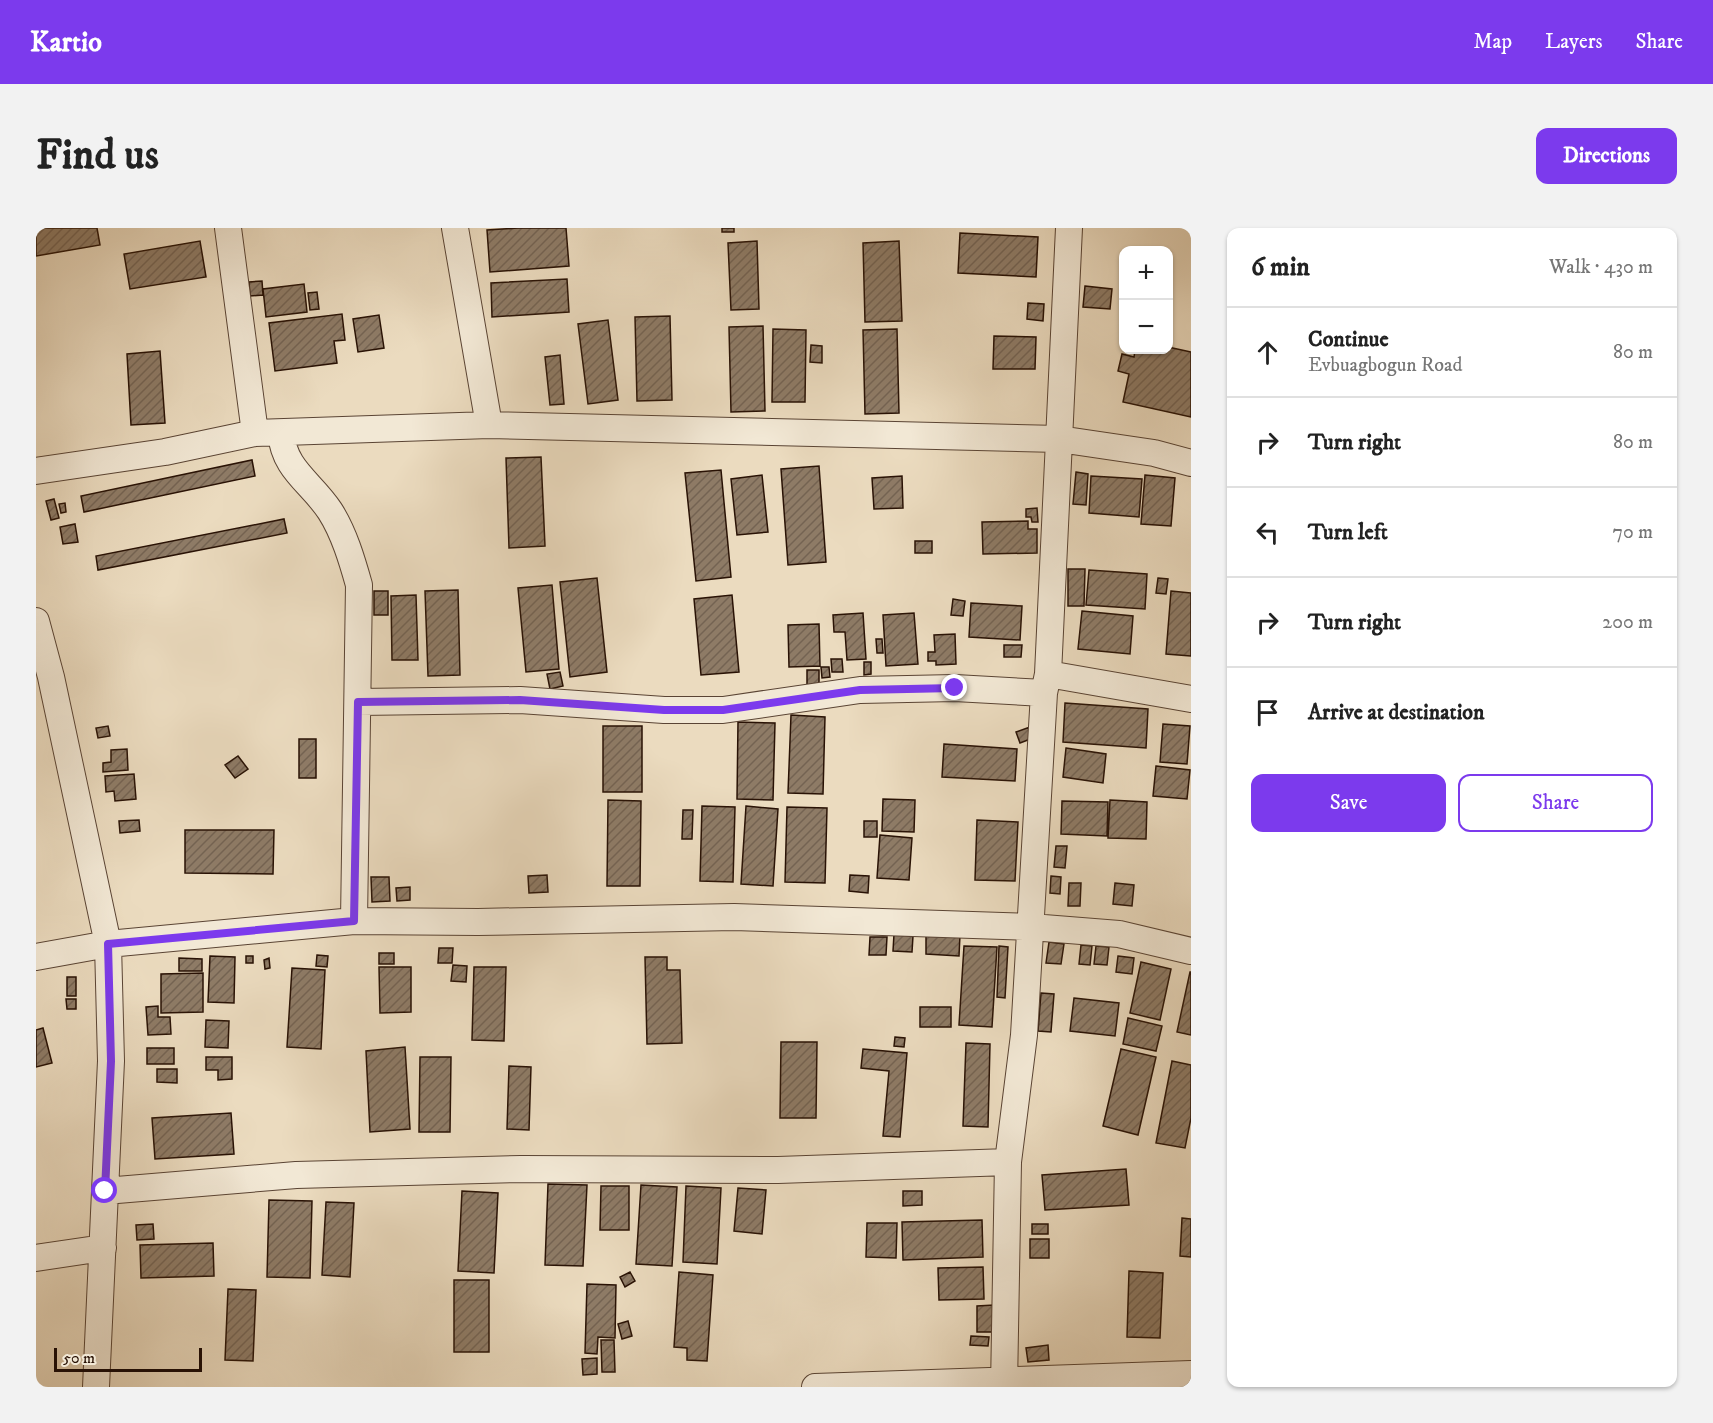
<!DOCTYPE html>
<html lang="en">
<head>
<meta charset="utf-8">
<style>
  :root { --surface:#fff; --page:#f2f2f2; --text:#222; --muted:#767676; --line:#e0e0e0; --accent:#7c3aed }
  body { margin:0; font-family:"IM FELL DW Pica",serif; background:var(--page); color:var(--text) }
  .controls { position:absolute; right:18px; top:18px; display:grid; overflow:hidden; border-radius:12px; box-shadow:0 2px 4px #0004 }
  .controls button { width:54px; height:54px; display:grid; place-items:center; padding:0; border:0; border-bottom:2px solid var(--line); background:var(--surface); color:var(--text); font:30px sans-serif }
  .scale { position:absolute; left:18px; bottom:15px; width:148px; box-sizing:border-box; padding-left:6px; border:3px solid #291205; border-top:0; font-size:16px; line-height:21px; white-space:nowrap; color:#291205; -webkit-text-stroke:4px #f2e8d5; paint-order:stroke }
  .stop { position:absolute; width:18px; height:18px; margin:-14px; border:4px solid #7c3aed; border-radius:50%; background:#fff }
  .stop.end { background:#7c3aed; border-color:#fff; box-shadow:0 2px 6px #0008 }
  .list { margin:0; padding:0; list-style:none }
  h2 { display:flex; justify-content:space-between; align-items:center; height:78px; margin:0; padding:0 24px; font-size:26px }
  h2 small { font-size:20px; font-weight:400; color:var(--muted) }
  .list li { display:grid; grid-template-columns:39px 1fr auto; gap:18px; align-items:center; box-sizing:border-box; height:90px; padding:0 24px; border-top:2px solid var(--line) }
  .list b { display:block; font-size:22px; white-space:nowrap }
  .list p { margin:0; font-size:20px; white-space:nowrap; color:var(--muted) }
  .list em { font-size:20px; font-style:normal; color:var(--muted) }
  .actions { display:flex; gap:12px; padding:18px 24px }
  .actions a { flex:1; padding:14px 0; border:2px solid var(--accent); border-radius:12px; text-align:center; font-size:21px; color:var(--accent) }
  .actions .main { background:var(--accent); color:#fff }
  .icon { flex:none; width:33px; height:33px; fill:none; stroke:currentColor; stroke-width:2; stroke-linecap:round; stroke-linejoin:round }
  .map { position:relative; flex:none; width:1155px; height:1159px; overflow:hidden; border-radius:12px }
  header { display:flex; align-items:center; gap:36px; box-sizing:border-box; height:84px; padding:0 30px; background:var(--accent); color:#fff }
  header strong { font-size:28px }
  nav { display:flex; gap:33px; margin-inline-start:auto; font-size:21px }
  .intro { display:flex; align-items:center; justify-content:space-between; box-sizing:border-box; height:144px; padding:0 36px }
  h1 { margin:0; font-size:42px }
  .button { padding:15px 27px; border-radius:12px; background:var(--accent); color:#fff; font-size:21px; font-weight:700 }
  main { display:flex; gap:36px; padding:0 36px }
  aside { flex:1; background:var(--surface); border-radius:12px; box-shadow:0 2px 4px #0004 }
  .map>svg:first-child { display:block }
  .building { fill:url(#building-hatch); stroke:#291205; stroke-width:1.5 }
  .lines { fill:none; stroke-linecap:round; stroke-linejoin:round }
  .minor-casing { stroke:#5a4434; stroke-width:28 }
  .minor { stroke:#f2e8d5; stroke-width:26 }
  .route { stroke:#7c3aed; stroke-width:8 }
</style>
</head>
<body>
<header>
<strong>Kartio</strong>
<nav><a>Map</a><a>Layers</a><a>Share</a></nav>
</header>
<div class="intro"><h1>Find us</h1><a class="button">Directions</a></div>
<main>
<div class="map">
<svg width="1155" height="1159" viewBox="0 0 1155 1159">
  <defs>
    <pattern id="building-hatch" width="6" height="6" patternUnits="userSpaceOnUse" patternTransform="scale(1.5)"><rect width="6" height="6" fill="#8e7b66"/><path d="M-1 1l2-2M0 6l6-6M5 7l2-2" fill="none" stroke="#746352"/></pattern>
  </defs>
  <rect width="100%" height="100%" fill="#ebdbbf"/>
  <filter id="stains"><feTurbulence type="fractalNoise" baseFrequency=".00333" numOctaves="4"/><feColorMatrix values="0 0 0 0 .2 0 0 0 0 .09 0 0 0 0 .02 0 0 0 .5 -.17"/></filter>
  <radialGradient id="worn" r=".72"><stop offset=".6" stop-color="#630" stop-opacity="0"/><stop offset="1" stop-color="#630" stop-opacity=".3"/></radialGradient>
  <path class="building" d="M0 0H61L64 17 0 28Z
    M482 0H530L533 38 454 44 451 2Z
    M686 0H698V4H686Z
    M924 5 1002 9 1000 49 922 45Z
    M164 13 170 49 94 61 88 26Z
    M721 13 723 81 695 82 692 15Z
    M863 13 866 93 829 94 827 15Z
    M531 51 533 84 456 89 455 55Z
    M226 53 227 67 214 68 213 54Z
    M268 56 271 84 230 89 227 61Z
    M1049 58 1076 61 1074 81 1047 79Z
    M281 64 283 81 274 82 272 65Z
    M992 75 1008 76 1007 93 991 91Z
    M306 86 309 112 298 113 301 135 239 143 233 95Z
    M343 87 348 120 322 124 317 91Z
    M634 88 636 172 601 173 599 89Z
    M572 92 582 172 552 176 542 96Z
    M727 98 729 183 695 184 693 99Z
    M737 101 770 102 769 174H736Z
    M861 101 863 185 829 186 827 102Z
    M958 108 1000 109 999 141H957Z
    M775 117 786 118V135L774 134Z
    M1132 119 1155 124V189L1087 174 1093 146 1082 143 1086 126 1098 129 1099 122H1132Z
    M124 123 129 195 95 197 91 126Z
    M524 127 528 176 514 177 509 129Z
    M505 229 509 318 473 320 470 230Z
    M216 232 219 248 48 284 45 268Z
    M783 238 790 334 752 337 745 241Z
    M685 242 695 349 660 353 649 245Z
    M1040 244 1052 246 1050 277 1037 276Z
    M726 247 732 304 701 307 695 251Z
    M1109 247 1139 250 1135 298 1105 296Z
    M866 248 867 280 838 281 836 250Z
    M1055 248 1106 251 1103 289 1053 285Z
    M18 271 23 290 15 292 10 273Z
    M29 275 30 284 25 285 23 276Z
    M1001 280 1002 294H996L995 289H990V281Z
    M248 291 251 305 62 342 60 328Z
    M992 293V301H1001V325L947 326 946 294Z
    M39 296 42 314 27 316 24 299Z
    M879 313H896V325H879Z
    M1032 341H1049L1048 378H1032Z
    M1053 342 1111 346 1109 381 1050 377Z
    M561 350 571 444 534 449 524 354Z
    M1122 350 1132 351 1130 366 1120 365Z
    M516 357 523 441 490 444 482 360Z
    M422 362 424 447 392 448 389 363Z
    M338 363H352V387H338Z
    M1135 363 1155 365V428L1130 426Z
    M380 367 382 432H356L355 368Z
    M696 367 703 444 665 447 658 371Z
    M917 371 929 373 927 388 915 387Z
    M935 375 986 378 984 412 933 409Z
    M1046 383 1097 388 1094 426 1042 421Z
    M827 385 830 431 811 432 809 404H798L797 387Z
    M878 385 882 436 850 438 847 387Z
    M783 396 784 438 753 439 752 397Z
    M919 406 920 436 900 437V433H892V424H899L898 407Z
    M840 411H846L847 425H841Z
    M968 417H986L985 429H968Z
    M795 431H806L807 444H796Z
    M828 434H835V446L828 447Z
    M785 439H793L794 449 786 450Z
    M771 442H783V457H771Z
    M524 444 527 458 514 461 511 446Z
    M1029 475 1112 481 1110 520 1027 514Z
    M755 487 789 489 787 566 752 565Z
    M702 494 739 495 737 572 701 571Z
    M1127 496 1154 498 1151 536 1124 534Z
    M72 498 74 508 62 510 60 500Z
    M567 498H606V564H567Z
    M994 499 997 510 984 515 980 504Z
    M263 511H280V550H263Z
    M908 516 981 521 979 553 906 549Z
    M1030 520 1070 526 1067 555 1027 549Z
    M91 521 92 542 67 544V535L75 534V522Z
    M202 528 212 541 199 550 189 537Z
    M1120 538 1154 542 1151 571 1117 568Z
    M98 546 100 571 79 573 78 563 70 564 69 548Z
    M847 571 879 572 878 604 846 603Z
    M572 572 605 573 604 658H571Z
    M1074 572 1111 574 1110 611 1072 610Z
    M1026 573 1072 574 1071 608 1025 606Z
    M666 578 699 579 697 654 664 653Z
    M710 578 742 581 737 658 705 656Z
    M751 579 791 580 789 655 749 654Z
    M647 582H657L656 611H646Z
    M103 592 104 603 84 605 83 593Z
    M941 592 982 594 979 653 939 652Z
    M828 593H841V609H828Z
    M149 602H238L237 646 149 645Z
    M844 607 876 610 873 652 841 650Z
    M1020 618H1031L1029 640 1018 639Z
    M511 647 512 664 493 665 492 648Z
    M814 647 833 648 832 665 813 663Z
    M1015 648 1025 649 1024 666 1014 665Z
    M335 649H353L354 673 336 674Z
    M1033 655H1045L1044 678H1032Z
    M1079 655 1098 657 1096 678 1077 676Z
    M374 659V672L361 673 360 660Z
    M858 706 877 708 876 724 857 723Z
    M890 706 924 707 923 728 890 726Z
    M834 709H851L850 727H833Z
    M1013 714 1028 716 1025 736 1010 735Z
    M1045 717 1056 718 1054 737 1043 736Z
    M928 718 961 719 956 799 923 797Z
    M963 718 972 719 969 770 961 769Z
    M1060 718 1073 719 1071 737 1058 736Z
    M403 720H417L416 735H402Z
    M343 725H358V736H343Z
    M281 727 292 728 291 739 280 738Z
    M174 728 199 729 198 775 172 774Z
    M210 728H217V735H210Z
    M1082 728 1098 730 1096 746 1080 744Z
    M609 729H631V742H644L646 815 611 816Z
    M143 730 166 731V743H143Z
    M233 730 234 740 229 741 228 732Z
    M1105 734 1135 741 1124 792 1094 785Z
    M417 737 431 738 430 754 415 753Z
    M343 739H375V784L344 785Z
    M438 739H470L468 813 436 812Z
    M256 740 289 742 285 821 251 819Z
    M1154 744H1155V807L1141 804Z
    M167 745V784L125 785V746Z
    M31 749H40V768H31Z
    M1005 765 1018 766 1015 804 1002 803Z
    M1038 770 1083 775 1079 808 1034 803Z
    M30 771H40V781H31Z
    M122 778V789H134L135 806 112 807 110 779Z
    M884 779H915V799H884Z
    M1092 790 1126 798 1120 823 1087 816Z
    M170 792 193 793 192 820 169 819Z
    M7 800 16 835 0 839V802Z
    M859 809 869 810 868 819 858 818Z
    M745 814H781L780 890H744Z
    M930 815 954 816 952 899 927 898Z
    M369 819 374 901 334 904 330 823Z
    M111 820H138V836H111Z
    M827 821 871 825 864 909 847 908 853 843 825 840Z
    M1085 821 1120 829 1102 907 1067 898Z
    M170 829H196V851L182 852V842H170Z
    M384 829H415L414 904H383Z
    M1136 833 1155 837V890L1149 920 1120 915Z
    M473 838 495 839 493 902 471 901Z
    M121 841H141V855L121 854Z
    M195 885 198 926 119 931 116 890Z
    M1090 941 1093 977 1009 982 1006 947Z
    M512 956 551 957 547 1038 509 1037Z
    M605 957 641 959 636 1038 600 1036Z
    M565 958H593V1002H564Z
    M650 958 685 960 681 1036 647 1034Z
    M702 960 730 962 726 1006 698 1003Z
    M426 963 462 965 458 1045 422 1043Z
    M867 963H886V977L867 978Z
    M233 972 276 973 274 1050 231 1049Z
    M290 974 318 975 314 1049 286 1047Z
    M1146 990 1155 991V1029L1144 1028Z
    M946 992 947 1029 867 1032 866 994Z
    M831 995H861L860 1030 830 1029Z
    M117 996 118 1011 101 1012 100 997Z
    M996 996H1012V1006H996Z
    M994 1011H1013V1030H994Z
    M177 1015 178 1048 105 1050 104 1017Z
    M947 1039 948 1071 903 1072 902 1040Z
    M1093 1043 1127 1045 1124 1110 1091 1109Z
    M594 1044 599 1053 589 1059 584 1049Z
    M643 1044 677 1047 671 1133 651 1132V1120L638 1119Z
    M418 1052H453V1124H418Z
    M551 1056 580 1057 579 1110 562 1109 561 1126 549 1125Z
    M192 1061 220 1062 217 1133 189 1132Z
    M958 1077V1104H941V1078Z
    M592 1093 596 1108 586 1111 582 1096Z
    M935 1108 953 1109 952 1118 934 1117Z
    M565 1112H578L579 1144H566Z
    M1012 1117 1013 1132 992 1134 990 1120Z
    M561 1130V1146L547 1147 546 1131Z"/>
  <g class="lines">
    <defs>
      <path id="minor" d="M192 0 219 205
        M419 0 453 197
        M245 205C248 242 275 254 294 283 308 305 316 332 323 357L318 693
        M0 243 129 224 219 205 453 197 1023 211 1118 225 1155 235
        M0 393 15 449 72 716 75 833 60 1159
        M1012 446 1155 471
        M322 474 484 472 628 482H687L824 462 919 460 1008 465
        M0 729 72 716 318 693 442 694 698 689 995 699 1083 706 1155 723
        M69 963 260 947 485 941 742 942 972 934
        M0 1030 67 1020
        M779 1159 1155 1146
        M968 1159 972 934 988 807 1008 465 1012 446 1033 0"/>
    </defs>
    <use href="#minor" class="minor-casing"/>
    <use href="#minor" class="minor"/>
  </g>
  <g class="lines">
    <path class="route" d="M69 963 75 833 72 716 318 693 322 474 484 472 628 482H687L824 462 919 460"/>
  </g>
  <rect width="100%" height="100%" filter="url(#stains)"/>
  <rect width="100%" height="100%" fill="url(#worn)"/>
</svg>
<div class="controls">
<button>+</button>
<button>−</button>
</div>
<div class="scale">50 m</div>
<div class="stop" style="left:69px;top:963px"></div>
<div class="stop end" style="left:919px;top:460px"></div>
</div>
<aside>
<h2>6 min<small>Walk · 430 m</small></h2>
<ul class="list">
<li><svg class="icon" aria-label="ahead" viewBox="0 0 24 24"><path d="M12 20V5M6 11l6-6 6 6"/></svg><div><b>Continue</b><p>Evbuagbogun Road</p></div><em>80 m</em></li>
<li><svg class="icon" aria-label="right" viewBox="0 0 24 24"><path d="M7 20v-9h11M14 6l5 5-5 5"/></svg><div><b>Turn right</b></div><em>80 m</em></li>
<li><svg class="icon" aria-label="left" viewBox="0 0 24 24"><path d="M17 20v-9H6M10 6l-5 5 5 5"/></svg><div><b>Turn left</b></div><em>70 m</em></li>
<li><svg class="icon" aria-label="right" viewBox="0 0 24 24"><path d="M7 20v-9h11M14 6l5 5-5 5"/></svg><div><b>Turn right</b></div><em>200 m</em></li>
<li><svg class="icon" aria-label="arrive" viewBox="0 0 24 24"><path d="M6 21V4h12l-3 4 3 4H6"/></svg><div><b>Arrive at destination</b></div></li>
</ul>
<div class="actions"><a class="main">Save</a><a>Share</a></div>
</aside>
</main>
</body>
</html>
